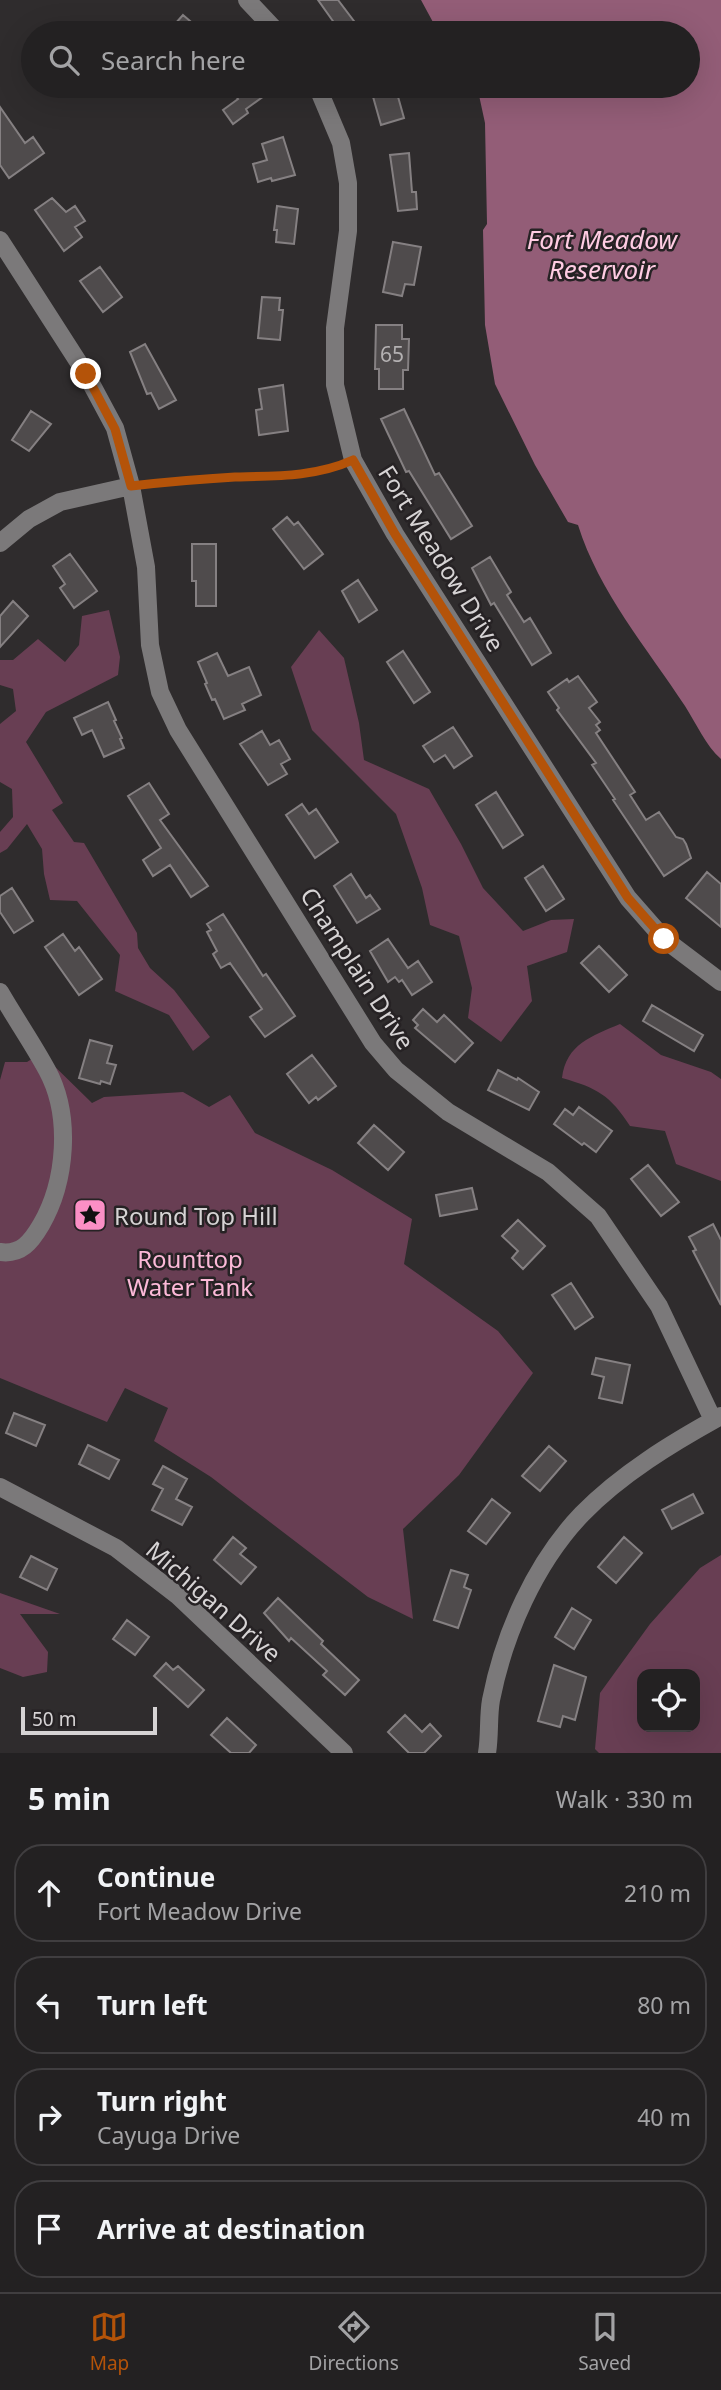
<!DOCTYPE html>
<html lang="en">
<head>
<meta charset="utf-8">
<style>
  :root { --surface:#232122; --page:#2f2e2f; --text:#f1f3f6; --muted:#a3a3a5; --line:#403e40; --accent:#b45309 }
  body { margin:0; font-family:"Noto Sans",sans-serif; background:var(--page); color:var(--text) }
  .controls { position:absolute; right:21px; bottom:21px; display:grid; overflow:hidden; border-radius:14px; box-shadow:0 7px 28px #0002 }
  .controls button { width:63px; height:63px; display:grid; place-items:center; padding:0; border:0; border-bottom:2px solid var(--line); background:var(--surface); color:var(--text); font:35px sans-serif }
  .scale { position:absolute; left:21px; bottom:18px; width:136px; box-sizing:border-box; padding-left:7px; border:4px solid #d6d3d4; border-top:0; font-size:19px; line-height:24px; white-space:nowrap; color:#d6d3d4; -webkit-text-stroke:5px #262224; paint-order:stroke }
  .stop { position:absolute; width:21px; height:21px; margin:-16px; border:5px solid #b45309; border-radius:50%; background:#fff }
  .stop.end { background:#b45309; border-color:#fff; box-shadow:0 2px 7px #0008 }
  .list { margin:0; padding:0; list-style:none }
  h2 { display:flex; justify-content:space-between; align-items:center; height:91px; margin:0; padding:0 28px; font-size:30px }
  h2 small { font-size:23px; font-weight:400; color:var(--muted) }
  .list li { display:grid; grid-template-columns:46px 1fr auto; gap:21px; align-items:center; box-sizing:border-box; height:98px; margin:0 14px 14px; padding:0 14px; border:2px solid var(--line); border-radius:28px }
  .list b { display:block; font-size:26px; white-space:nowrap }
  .list p { margin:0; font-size:23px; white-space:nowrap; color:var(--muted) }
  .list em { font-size:23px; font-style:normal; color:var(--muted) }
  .icon { flex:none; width:38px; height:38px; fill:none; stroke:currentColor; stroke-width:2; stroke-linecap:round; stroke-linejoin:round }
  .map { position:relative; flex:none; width:721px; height:1753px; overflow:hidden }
  .search { position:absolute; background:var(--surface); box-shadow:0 7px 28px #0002; left:21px; right:21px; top:21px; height:77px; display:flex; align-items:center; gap:18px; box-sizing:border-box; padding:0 24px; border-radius:38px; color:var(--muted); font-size:26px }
  .sheet { height:539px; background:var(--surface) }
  nav { display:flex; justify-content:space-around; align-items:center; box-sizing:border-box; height:98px; border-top:2px solid var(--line); background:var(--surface); font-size:19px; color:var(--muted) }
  nav a { display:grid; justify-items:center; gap:4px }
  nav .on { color:var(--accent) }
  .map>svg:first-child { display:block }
  .green { fill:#683e53; fill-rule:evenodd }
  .water { fill:#935d77 }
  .building { fill:#4f4b4c; stroke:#858082; stroke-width:2 }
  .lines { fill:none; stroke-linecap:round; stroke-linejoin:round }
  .path { stroke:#848182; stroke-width:3.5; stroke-dasharray:3.5 5; stroke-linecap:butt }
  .minor { stroke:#7b797a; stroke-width:18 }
  .route { stroke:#b45309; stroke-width:9 }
  .labels { text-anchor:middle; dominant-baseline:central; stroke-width:5; stroke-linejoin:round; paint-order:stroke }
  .number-label { font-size:21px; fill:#b4b1b2 }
  .street-label { font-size:24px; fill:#d6d3d4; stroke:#262224 }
  .poi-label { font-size:24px; fill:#d6d3d4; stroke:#262224; text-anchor:start }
  .park-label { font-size:24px; fill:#fcb9d8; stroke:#262224 }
  .water-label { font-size:26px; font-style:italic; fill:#ffcce3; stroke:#262224 }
</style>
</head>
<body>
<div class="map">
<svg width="721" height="1753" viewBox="0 0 721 1753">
  <rect width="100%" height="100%" fill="#2f2c2d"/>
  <path class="green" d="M109 610 120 657 118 675 46 712 26 742 63 803 52 810 74 842 84 843 137 933 138 948 150 968 174 990 210 1037 193 1051 169 1015 115 991 120 955 77 901 50 900 44 874 42 849 27 824 7 849 0 853V832L13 817 12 789 0 782V724L16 711 13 689 0 685V660H13L38 639 65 662 79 645 82 616Z
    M319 630 344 658 359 723 364 760 429 789 461 844 483 888 523 931 551 920 574 919 567 952 527 966 532 1001 501 1042 468 1018 472 988 459 936 430 925 422 888 396 814 312 730 291 667Z
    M620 1024 661 1055 711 1072 721 1079V1181L676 1164 665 1131 630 1126C610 1095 597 1088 562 1078 566 1044 592 1036 620 1024Z
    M41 1053 92 1103 104 1097 183 1092 209 1107 230 1095 255 1133 332 1170 412 1219 404 1264 498 1331 533 1373 459 1475 403 1529 413 1619 368 1597 211 1477 154 1441 168 1408 125 1388 107 1422 0 1378V1080L5 1062H27Z
    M721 1555V1753H599L595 1749 600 1693 650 1624 700 1568ZM642 1674H695V1727H642Z
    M0 1593 60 1614H20L48 1652 47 1672 23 1677 0 1668Z"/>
  <path class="water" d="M421 0H721V759C706 746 696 723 685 706 647 648 599 592 578 525L568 522 535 465 495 384 485 325 483 230 487 224 485 123 477 86H688V33H443L434 24Z"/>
  <path class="building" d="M318 0H338L363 33H323L335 24Z
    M183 15 204 33H167Z
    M228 86H256L264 96 246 109 248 113 233 124 223 110 238 99Z
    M370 86H395L404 118 381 125Z
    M0 107 25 143 33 137 44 153 9 178 0 165Z
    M283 137 295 175 272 181 271 178 258 182 253 164 267 160 262 144Z
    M409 153 412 192H416L417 209 398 211 390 155Z
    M52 198 66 212 75 206 85 221 75 227 82 237 64 251 35 210Z
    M277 206 298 209 294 244 276 242 277 230H274Z
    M393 242 421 247 414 285 405 284 402 296 383 292Z
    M100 267 122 297 103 312 80 281Z
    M262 297 280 298 279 310H283L280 340 258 338Z
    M376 325H402V339H409L408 370H403V389H379V369H375Z
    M145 344 176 400 159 409 151 393 147 394 130 352Z
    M283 385 288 431 259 435 256 410 262 409 259 389Z
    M404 409 435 475 439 473 472 526 451 539 409 471 406 472 381 419Z
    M31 411 51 424 29 451 12 440Z
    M287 517 294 525 298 522 323 554 304 569 273 529Z
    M192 544H216V606H196V581H192Z
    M70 554 97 591 74 608 60 588 65 584 53 566Z
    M490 557 511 592 507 595 524 622 530 618 551 653 532 665 494 603 491 605 472 568Z
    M358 580 377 610 359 622 342 591Z
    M13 601 28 616 0 647V616Z
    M403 651 430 692 414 703 387 662Z
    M217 653 228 676 249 667 261 695 242 704 245 710 224 719 215 699 212 700 205 684 207 683 198 662Z
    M578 676 597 702 589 708 600 722 596 725 600 730 596 733 635 792 630 795 646 820 659 812 676 837 683 839 686 844 691 858 664 876 613 800 615 799 592 765 596 763 557 710 559 708 548 692 567 679 569 682Z
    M108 702 116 720 114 721 122 738 120 739 124 748 104 757 92 730 82 735 74 718Z
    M453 727 472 756 454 768 445 755 434 762 423 746Z
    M262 731 270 745 279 740 290 759 281 764 287 774 268 785 240 744Z
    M149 783 169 814 160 820 208 886 191 897 170 865 153 876 143 860 161 848 128 796Z
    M496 792 523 835 503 848 476 805Z
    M302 804 309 814 316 809 338 842 315 858 286 815Z
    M543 866 564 899 546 911 525 878Z
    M707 872 721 884V927L686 898Z
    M351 874 366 898 370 895 380 909 357 923 334 886Z
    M12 888 33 921 14 933 0 912V896Z
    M223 914 263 976 266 974 295 1016 265 1037 250 1017 262 1009 230 963 221 968 213 954 217 951 207 932 211 930 207 924Z
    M63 934 75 951 79 947 102 979 79 995 45 947Z
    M388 939 408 968 418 961 432 982 412 995 402 980 399 982 395 977 388 982 370 951Z
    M599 946 627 975 609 992 581 963Z
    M652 1005 703 1035 694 1051 643 1021Z
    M423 1009 437 1022 444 1015 473 1043 455 1062 415 1028 418 1025 413 1020Z
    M90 1040 112 1046 107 1063 116 1065 110 1084 101 1081 100 1084 79 1078Z
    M312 1055 336 1086 318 1100 316 1097 309 1103 287 1074Z
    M498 1070 517 1080 518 1078 539 1092 529 1110 488 1090Z
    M579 1107 612 1131 596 1152 584 1143 582 1145 554 1124 565 1109 573 1115Z
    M374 1125 404 1152 388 1170 358 1143Z
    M648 1165 679 1202 661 1216 631 1179Z
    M472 1188 477 1209 440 1216 436 1195Z
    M518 1220 545 1246 523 1269 512 1258 518 1251 502 1236Z
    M713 1224 721 1240V1305L693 1251 696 1250 689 1237Z
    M571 1283 593 1317 575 1329 552 1295Z
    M596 1358 630 1365 622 1403 599 1398 604 1377 592 1374Z
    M14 1413 45 1425 36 1446 6 1433Z
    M88 1445 119 1460 109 1479 79 1464Z
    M549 1446 566 1461 540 1491 522 1476Z
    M163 1466 187 1479 176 1499 192 1507 182 1525 152 1510 163 1489 153 1484Z
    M693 1494 703 1513 672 1529 662 1510Z
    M492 1499 510 1513 486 1544 468 1531Z
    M233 1537 246 1548 240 1554 256 1567 241 1584 214 1560Z
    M624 1537 642 1553 616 1583 598 1567Z
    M31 1556 57 1569 47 1590 20 1577Z
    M451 1570 468 1575 464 1587 471 1590 458 1628 434 1620Z
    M278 1598 323 1641 321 1644 359 1680 345 1695 323 1675 327 1671 291 1638 289 1641 264 1613Z
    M572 1608 591 1620 574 1649 555 1637Z
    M127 1620 149 1637 135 1655 113 1639Z
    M166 1663 173 1670 178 1666 204 1690 188 1707 154 1676Z
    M554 1665 586 1677 575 1720 563 1716 560 1727 538 1721Z
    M405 1715 422 1732 430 1724 441 1736 424 1753H409L388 1732Z
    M227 1718 256 1745 249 1753H231L211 1735Z"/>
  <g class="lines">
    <path class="path" d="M148 484 238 477H279L338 467"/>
    <path class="minor" d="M247 0 278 33
      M317 86 341 143 348 183V231L335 328V385L353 460 395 534 628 898 664 939 721 982
      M0 240 86 374 115 428 131 486 146 567 150 645 160 692 178 730 373 1043 396 1070 448 1112 548 1172 598 1216 659 1306 713 1420
      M0 543 29 519 60 502 131 486
      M0 992C15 1018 33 1044 47 1070 72 1116 66 1182 41 1225 31 1242 21 1255 0 1252
      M0 1487 116 1548 177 1595 344 1753
      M487 1753C490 1735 488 1717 491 1700 504 1634 535 1563 582 1514 621 1474 672 1443 721 1416"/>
  </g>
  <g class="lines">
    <path class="route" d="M86 374 115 429 131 486C166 482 200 479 235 477 276 476 315 477 353 460L395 534 628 898 664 939"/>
  </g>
  <defs>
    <symbol id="sight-square" viewBox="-11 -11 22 22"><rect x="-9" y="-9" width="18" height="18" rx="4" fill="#fb8fc5" stroke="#262224"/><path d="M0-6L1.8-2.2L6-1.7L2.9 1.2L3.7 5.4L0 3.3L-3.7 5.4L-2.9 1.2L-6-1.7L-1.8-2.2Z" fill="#111"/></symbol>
  </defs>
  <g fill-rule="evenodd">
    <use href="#sight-square" x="71" y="1196" width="38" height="38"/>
  </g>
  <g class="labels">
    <g class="number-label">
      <text x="392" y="354">65</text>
    </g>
    <g class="street-label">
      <text transform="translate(442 558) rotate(58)">Fort Meadow Drive</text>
      <text transform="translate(358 968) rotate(57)">Champlain Drive</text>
      <text transform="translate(214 1601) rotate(41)">Michigan Drive</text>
    </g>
    <g class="poi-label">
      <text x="114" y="1215">Round Top Hill</text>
    </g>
    <g class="park-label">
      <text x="190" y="1258">Rounttop<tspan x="190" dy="28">Water Tank</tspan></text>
    </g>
    <g class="water-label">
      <text x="602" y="239">Fort Meadow<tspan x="602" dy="30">Reservoir</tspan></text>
    </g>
  </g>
</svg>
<div class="controls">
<button><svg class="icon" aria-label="locate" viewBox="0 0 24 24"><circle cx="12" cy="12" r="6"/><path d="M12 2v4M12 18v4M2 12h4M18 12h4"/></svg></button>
</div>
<div class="scale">50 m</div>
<div class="stop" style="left:664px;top:939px"></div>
<div class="stop end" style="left:86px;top:374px"></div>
<div class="search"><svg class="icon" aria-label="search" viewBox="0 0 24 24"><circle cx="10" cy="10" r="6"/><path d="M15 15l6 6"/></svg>Search here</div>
</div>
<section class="sheet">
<h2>5 min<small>Walk · 330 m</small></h2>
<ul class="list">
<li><svg class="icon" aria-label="ahead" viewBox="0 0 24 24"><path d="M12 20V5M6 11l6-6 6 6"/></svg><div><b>Continue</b><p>Fort Meadow Drive</p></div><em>210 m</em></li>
<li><svg class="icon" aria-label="left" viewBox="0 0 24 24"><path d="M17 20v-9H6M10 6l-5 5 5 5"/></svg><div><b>Turn left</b></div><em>80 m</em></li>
<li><svg class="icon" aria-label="right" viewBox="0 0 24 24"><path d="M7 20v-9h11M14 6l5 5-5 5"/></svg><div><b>Turn right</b><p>Cayuga Drive</p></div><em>40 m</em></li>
<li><svg class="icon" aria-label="arrive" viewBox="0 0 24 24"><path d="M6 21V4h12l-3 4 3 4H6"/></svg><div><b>Arrive at destination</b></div></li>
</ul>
</section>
<nav>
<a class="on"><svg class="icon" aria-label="map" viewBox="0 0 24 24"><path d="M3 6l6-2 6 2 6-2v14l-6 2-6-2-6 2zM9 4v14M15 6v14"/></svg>Map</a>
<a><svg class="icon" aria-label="directions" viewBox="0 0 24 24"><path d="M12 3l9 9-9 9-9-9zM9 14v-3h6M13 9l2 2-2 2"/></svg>Directions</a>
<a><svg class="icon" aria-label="saved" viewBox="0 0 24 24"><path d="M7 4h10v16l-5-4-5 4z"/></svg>Saved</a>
</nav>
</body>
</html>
